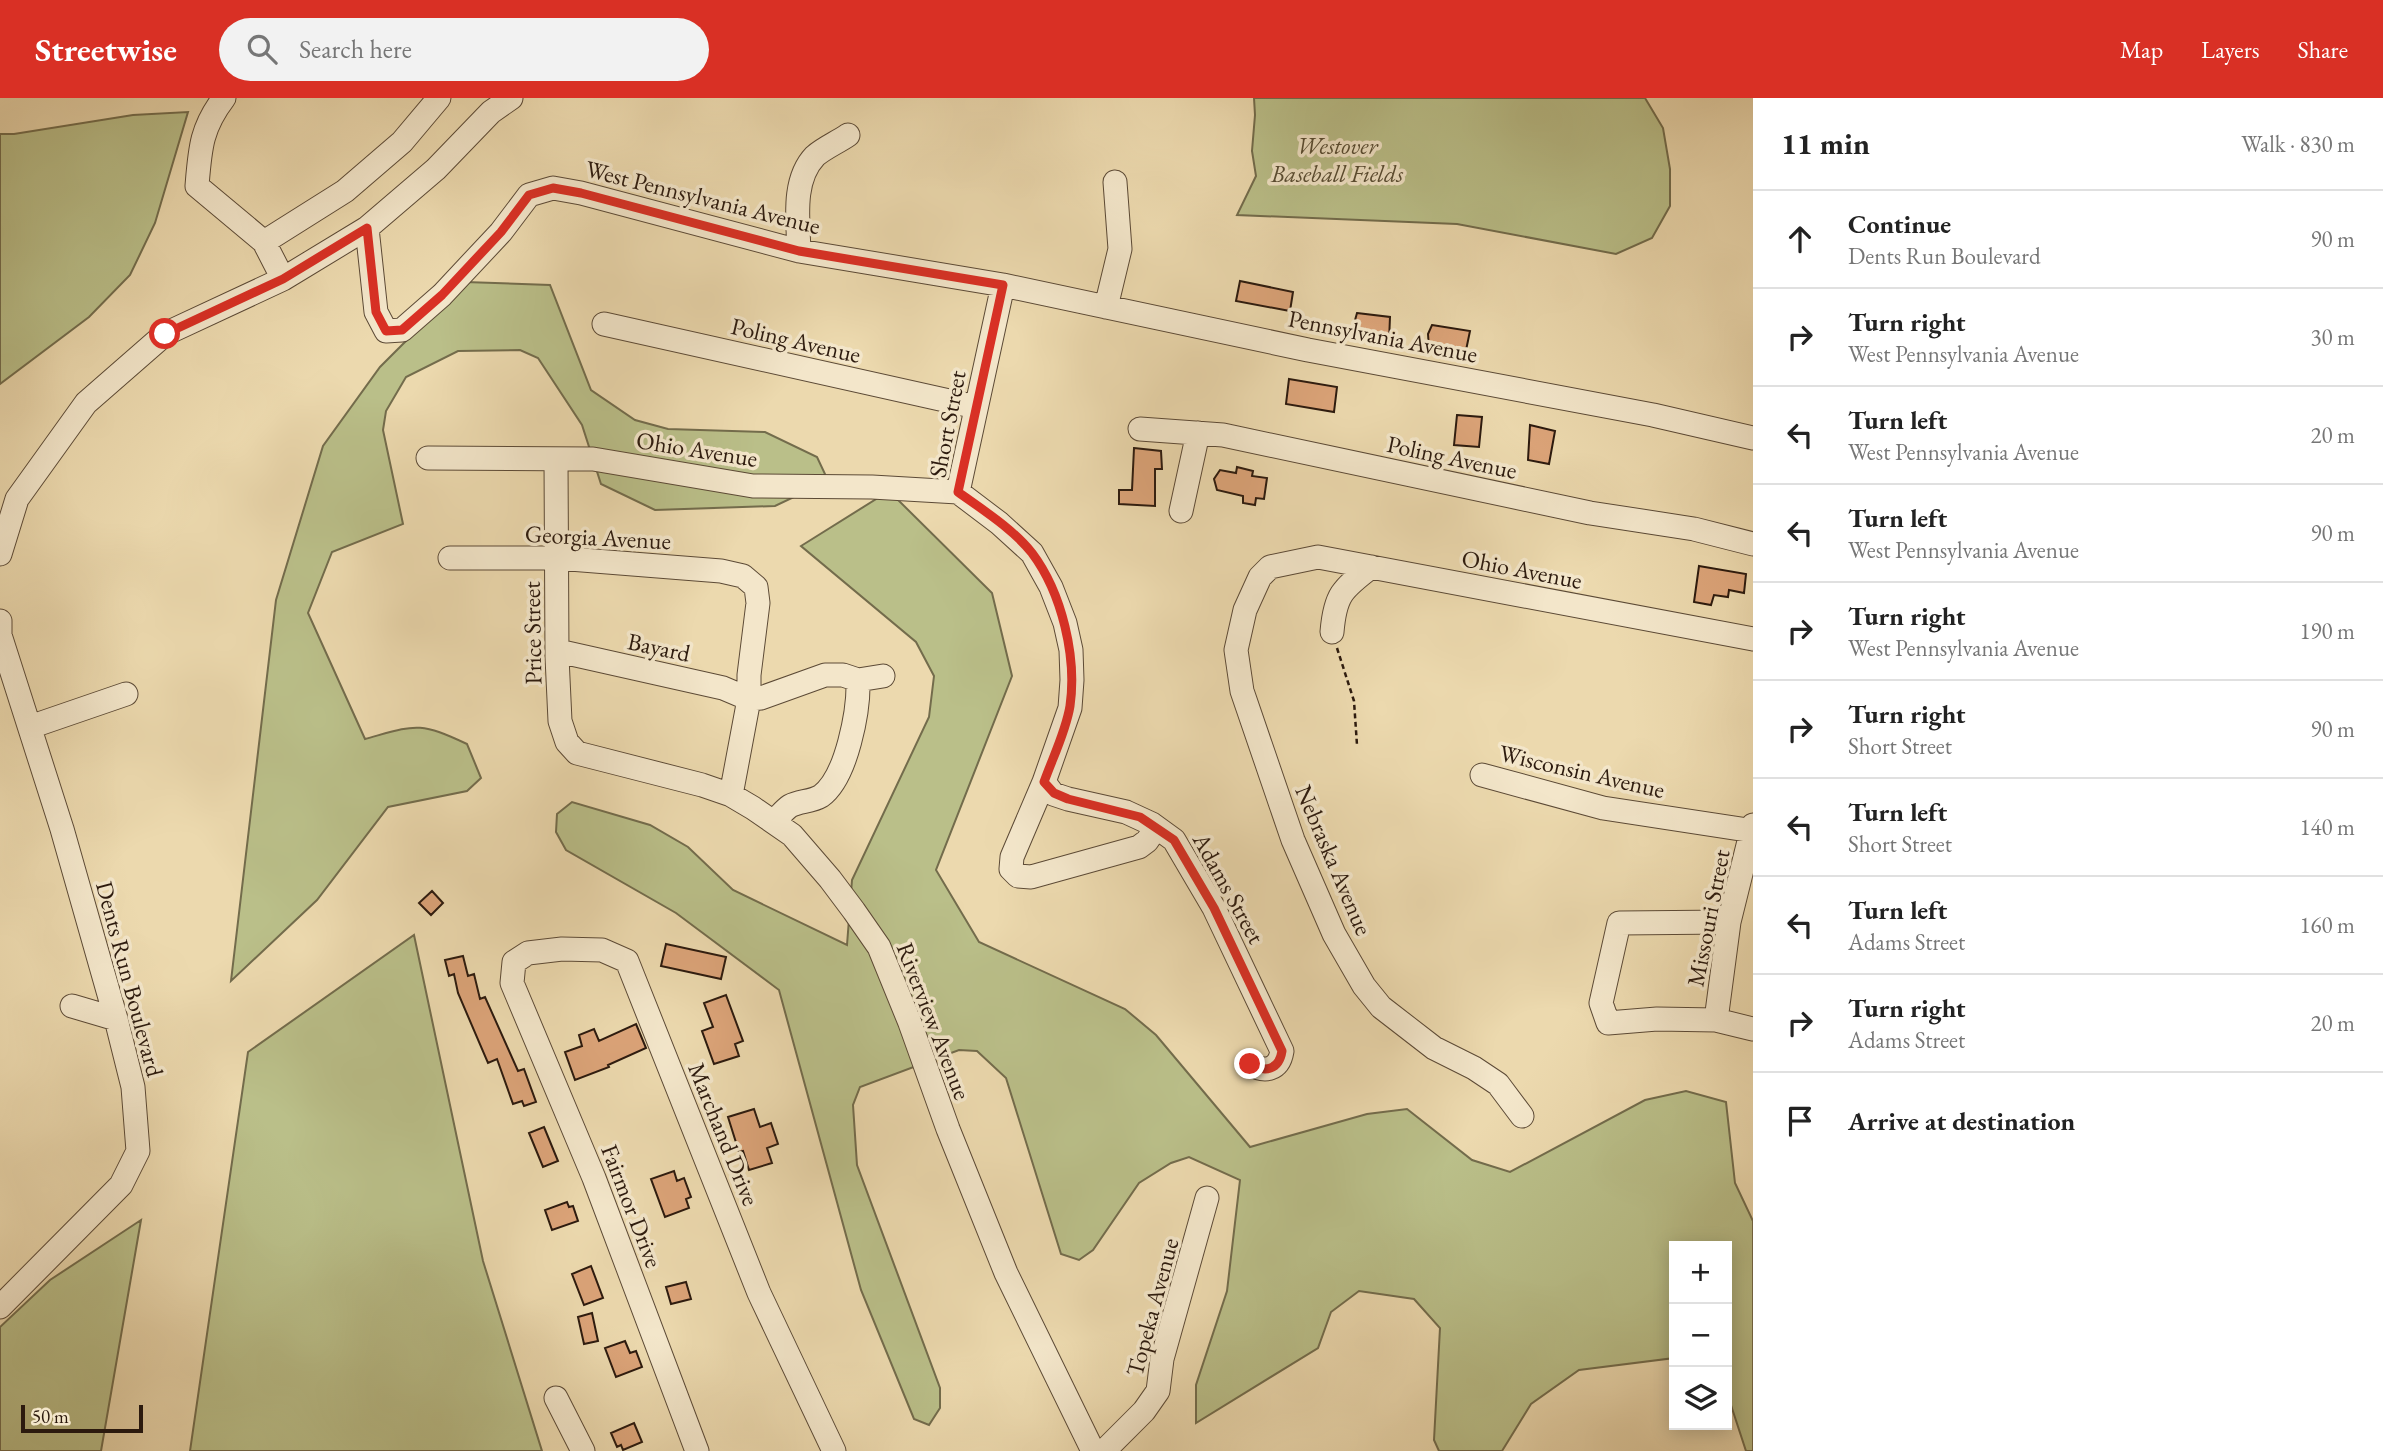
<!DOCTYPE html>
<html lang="en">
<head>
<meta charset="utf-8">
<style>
  :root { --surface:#fff; --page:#f2f2f2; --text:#222; --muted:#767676; --line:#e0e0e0; --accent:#d93025 }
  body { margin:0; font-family:"EB Garamond",serif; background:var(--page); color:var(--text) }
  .controls { position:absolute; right:21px; bottom:21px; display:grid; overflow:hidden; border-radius:0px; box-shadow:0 4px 18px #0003 }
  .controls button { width:63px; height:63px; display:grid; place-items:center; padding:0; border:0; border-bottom:2px solid var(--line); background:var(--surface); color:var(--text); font:35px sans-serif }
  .scale { position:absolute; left:21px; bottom:18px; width:122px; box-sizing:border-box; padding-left:7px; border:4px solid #2c1a0e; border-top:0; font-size:19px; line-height:24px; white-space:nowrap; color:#2c1a0e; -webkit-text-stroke:5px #f3e6ca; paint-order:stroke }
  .stop { position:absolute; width:21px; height:21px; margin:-16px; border:5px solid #d93025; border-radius:50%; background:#fff }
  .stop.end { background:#d93025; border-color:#fff; box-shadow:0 2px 7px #0008 }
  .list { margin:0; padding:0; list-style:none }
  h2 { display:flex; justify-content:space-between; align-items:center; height:91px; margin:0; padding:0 28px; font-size:30px }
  h2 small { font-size:23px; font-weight:400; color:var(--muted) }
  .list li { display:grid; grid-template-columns:46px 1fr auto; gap:21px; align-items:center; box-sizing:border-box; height:98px; padding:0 28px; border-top:2px solid var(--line) }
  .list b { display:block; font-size:26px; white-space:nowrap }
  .list p { margin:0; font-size:23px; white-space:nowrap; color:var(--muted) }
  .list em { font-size:23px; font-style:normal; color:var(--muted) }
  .icon { flex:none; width:38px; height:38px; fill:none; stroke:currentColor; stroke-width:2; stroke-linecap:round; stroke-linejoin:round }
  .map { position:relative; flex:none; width:1753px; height:1353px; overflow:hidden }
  header { display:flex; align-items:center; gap:42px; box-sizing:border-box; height:98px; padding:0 35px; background:var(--accent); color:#fff }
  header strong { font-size:33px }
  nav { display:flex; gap:38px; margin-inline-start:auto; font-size:24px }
  .search { width:490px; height:63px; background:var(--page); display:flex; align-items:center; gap:18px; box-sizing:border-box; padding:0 24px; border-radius:38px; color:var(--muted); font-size:26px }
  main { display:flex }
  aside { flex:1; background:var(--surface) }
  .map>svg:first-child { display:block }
  .green { fill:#babf89; stroke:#736c4c; stroke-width:2 }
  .building { fill:#dca479; stroke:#2c1a0e; stroke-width:2 }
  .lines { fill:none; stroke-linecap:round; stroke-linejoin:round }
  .minor-casing { stroke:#5c4a36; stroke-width:25 }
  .path { stroke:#2c1a0e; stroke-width:2.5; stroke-dasharray:5 3.5; stroke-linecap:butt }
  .minor { stroke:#f3e6ca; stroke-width:23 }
  .route { stroke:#d93025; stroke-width:9 }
  .labels { text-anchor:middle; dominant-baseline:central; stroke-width:7; stroke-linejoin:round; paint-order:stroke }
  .park-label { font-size:24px; font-style:italic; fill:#574c33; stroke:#f3e6ca }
  .street-label { font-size:24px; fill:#2c1a0e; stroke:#f3e6ca }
</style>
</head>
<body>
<header>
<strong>Streetwise</strong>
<div class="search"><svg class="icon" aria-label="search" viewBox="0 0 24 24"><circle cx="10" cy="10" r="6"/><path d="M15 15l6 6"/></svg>Search here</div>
<nav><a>Map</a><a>Layers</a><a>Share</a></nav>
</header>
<main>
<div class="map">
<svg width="1753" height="1353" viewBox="0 0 1753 1353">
  <rect width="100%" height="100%" fill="#ecd9ae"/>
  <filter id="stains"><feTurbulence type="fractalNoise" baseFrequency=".00286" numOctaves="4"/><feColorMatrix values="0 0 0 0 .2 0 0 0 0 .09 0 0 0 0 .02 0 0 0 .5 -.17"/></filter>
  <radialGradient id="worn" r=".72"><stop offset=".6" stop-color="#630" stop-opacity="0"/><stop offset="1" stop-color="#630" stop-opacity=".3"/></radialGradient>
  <path class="green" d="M1254 0H1645L1663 30 1670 71V108L1652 140 1616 156 1457 126 1237 117 1256 78 1252 53 1255 17Z
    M188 14 155 125 130 177 89 219 0 286V36H14L133 17Z
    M465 184 550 187 591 292 635 322 668 331 765 334 817 359 825 376 811 391 775 408 655 412 601 386 582 327 538 260 520 252 458 253 406 279 386 313 383 332 403 426 332 454 308 515 365 641C416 627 418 623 467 646L481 680 467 693 388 709 317 802 231 883 276 502 323 348 380 269Z
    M889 393 992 495 1012 578 936 772 979 844 1125 911 1156 937 1250 1049 1367 1016 1407 1011 1472 1062 1510 1074 1645 1002 1686 993 1726 1004 1735 1085 1753 1123V1353H1746L1727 1295V1148H1674V1260L1579 1272 1531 1306 1502 1353H1439L1434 1342 1440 1230 1414 1201 1359 1193 1331 1214 1318 1250 1196 1325V1287L1227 1193 1240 1082 1189 1059 1171 1065 1139 1085 1093 1152 1079 1162 1061 1156 1006 980 977 953 959 952 860 989 853 1007 857 1067 940 1290V1310L929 1327 914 1321 861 1192 779 892 676 815 566 752 556 734 557 716 572 704 650 727 688 749 733 792 847 847 852 782 929 619 934 578 916 544 801 448Z
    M414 837 483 1163 542 1353H190L248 954Z
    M141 1122 101 1353H0V1229L50 1182Z"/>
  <path class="building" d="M1240 183 1293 194 1290 213 1236 203Z
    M1357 215 1390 219 1389 243 1377 240 1376 244 1363 242 1361 235 1352 233Z
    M1432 227 1470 233 1465 257 1429 250 1428 236Z
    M1289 281 1337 289 1334 314 1286 306Z
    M1457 317 1482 319 1479 349 1454 347Z
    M1530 327 1555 333 1549 366 1528 362Z
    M1134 350 1161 353 1162 371H1155V408L1119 406V392H1132Z
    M1237 369 1253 373 1252 378 1267 380 1264 401 1256 400 1255 407 1243 405V398L1217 392 1214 381 1220 372 1236 375Z
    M1699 468 1746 476 1744 495 1729 492 1728 499 1714 497 1711 507 1694 504Z
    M432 793 443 805 431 817 419 805Z
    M666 846 726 859 721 881 661 868Z
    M463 858 468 878 474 876 480 901 485 899 518 973 524 971 536 1004 524 1008 522 1003 513 1006 497 961 488 965 458 895 454 876 449 878 445 862Z
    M726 897 743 943 735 946 739 958 714 966 702 933 713 929 704 905Z
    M636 926 646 950 608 967 609 969 575 982 565 954 582 948 579 937 594 931 599 943Z
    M754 1011 760 1029 771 1025 778 1046 767 1050 772 1065 749 1072 743 1053 739 1054 728 1019Z
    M544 1029 558 1063 543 1069 529 1035Z
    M674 1073 677 1083 684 1080 691 1099 686 1101 689 1110 665 1119 651 1081Z
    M567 1104 569 1109 573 1108 578 1123 552 1132 545 1112Z
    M591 1168 603 1200 584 1207 572 1176Z
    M686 1184 691 1201 671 1206 666 1189Z
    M592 1215 598 1243 584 1246 578 1219Z
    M625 1243 630 1255 636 1253 642 1269 616 1279 605 1250Z
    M634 1325 642 1344 623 1352 621 1347 617 1349 611 1335Z"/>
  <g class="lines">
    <defs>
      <path id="minor" d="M224 0C201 30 200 51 197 88L264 144 283 181
        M367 130 376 214 386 233 402 232 442 197 501 134 529 97 553 90 581 95 799 153 1003 187 1308 252 1653 317 1753 340
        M264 144 345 93 402 44 439 0
        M799 153C798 122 792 82 815 58 824 50 838 44 848 37
        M1003 187 958 394 999 425 1032 455 1051 489 1065 525 1071 552 1072 582 1070 610 1044 684 1012 759 1011 771 1018 778 1031 779 1139 749 1147 743 1156 730
        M1106 209 1120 151 1115 84
        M604 226 976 309
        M1140 331 1223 337 1590 415 1694 431 1753 446
        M428 360 593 361 753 388 872 389 958 394
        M556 361 557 559 560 623 567 644 577 655 702 687 731 697 753 710 792 737 830 781 854 813 879 849 910 925 948 1031 1006 1175 1093 1353
        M1181 413 1198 335
        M0 456 17 401 86 305 165 236 283 181 367 130 436 71 491 14 511 0
        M450 460H557L721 473 743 478 756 489 758 505 749 577V601L731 697
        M0 523V537L62 731 116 921 133 989 138 1053 121 1087 0 1209
        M1332 534C1335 497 1342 491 1371 469
        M557 559 567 555 723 590 749 601 761 600 825 577H843L858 582 883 578
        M30 629 126 596
        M1482 677 1603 710 1753 733
        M1044 684 1053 696 1068 701 1126 714 1152 726 1174 742 1214 810 1282 953C1279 972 1265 975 1250 966
        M774 723C779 719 784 712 790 708 799 703 811 704 821 698 847 679 859 612 858 582
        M1729 824 1619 825 1601 905 1608 925 1657 921 1716 922 1753 931
        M72 908 116 921
        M1716 922 1729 824 1753 727
        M1522 1018 1498 986 1474 970 1434 950 1381 909 1364 888 1334 836 1293 742 1242 593 1236 552 1245 512 1260 479 1270 469 1318 459 1753 541
        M556 1300 583 1353
        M697 1353 594 1080 512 885 514 864 528 855 562 851 602 852 627 863 759 1195 834 1353
        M1104 1353 1144 1313 1158 1293 1162 1261 1207 1100"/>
    </defs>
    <use href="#minor" class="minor-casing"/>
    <path class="path" d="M1337 550 1354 603 1357 647"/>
    <use href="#minor" class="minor"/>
  </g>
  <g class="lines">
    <path class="route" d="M165 236 283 181 367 130 376 214 386 233 402 232 442 197 501 134 529 97 553 90 581 95 799 153 1003 187 958 394C983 412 1013 431 1032 455 1062 495 1077 559 1070 608 1066 633 1053 659 1044 684L1054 695 1068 701 1140 719 1174 742 1214 810 1282 953C1279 972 1265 975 1250 966"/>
  </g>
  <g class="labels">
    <g class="park-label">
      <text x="1337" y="47">Westover<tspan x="1337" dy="28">Baseball Fields</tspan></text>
    </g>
    <g class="street-label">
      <text transform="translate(703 99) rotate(14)">West Pennsylvania Avenue</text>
      <text transform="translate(1383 238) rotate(11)">Pennsylvania Avenue</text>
      <text transform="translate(796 242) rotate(13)">Poling Avenue</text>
      <text transform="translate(947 326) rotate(-79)">Short Street</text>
      <text transform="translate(697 351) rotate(9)">Ohio Avenue</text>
      <text transform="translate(1452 359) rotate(12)">Poling Avenue</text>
      <text transform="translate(598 439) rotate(3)">Georgia Avenue</text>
      <text transform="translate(1522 471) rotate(11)">Ohio Avenue</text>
      <text transform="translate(532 535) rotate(-91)">Price Street</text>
      <text transform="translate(659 549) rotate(12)">Bayard</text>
      <text transform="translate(1582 673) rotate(13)">Wisconsin Avenue</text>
      <text transform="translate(1334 762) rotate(67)">Nebraska Avenue</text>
      <text transform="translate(1229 790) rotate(61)">Adams Street</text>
      <text transform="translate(1708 820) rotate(-79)">Missouri Street</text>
      <text transform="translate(130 881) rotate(75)">Dents Run Boulevard</text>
      <text transform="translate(934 923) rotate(69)">Riverview Avenue</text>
      <text transform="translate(724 1036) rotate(68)">Marchand Drive</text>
      <text transform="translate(632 1108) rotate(69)">Fairmor Drive</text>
      <text transform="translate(1152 1209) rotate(-75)">Topeka Avenue</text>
    </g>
  </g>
  <rect width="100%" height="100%" filter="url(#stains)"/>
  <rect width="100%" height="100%" fill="url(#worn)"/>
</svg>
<div class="controls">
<button>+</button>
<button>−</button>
<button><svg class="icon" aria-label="layers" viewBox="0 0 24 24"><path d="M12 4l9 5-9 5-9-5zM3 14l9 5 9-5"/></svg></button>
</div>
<div class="scale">50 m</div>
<div class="stop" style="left:165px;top:236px"></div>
<div class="stop end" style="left:1250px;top:966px"></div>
</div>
<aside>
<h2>11 min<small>Walk · 830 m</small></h2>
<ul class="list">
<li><svg class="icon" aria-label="ahead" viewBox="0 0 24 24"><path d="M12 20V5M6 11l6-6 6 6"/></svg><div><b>Continue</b><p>Dents Run Boulevard</p></div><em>90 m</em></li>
<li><svg class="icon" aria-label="right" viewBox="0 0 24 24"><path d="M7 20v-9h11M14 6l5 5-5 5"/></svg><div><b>Turn right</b><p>West Pennsylvania Avenue</p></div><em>30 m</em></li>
<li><svg class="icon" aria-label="left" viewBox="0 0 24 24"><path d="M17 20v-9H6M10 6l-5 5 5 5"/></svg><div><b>Turn left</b><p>West Pennsylvania Avenue</p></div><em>20 m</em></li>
<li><svg class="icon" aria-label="left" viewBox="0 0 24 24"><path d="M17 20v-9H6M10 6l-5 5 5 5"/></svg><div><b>Turn left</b><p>West Pennsylvania Avenue</p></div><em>90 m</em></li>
<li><svg class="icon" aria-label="right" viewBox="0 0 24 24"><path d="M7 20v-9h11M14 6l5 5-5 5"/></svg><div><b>Turn right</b><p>West Pennsylvania Avenue</p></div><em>190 m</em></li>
<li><svg class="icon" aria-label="right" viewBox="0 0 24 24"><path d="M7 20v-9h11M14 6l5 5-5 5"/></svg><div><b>Turn right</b><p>Short Street</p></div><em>90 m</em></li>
<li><svg class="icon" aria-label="left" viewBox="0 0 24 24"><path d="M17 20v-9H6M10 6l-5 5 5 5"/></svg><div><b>Turn left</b><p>Short Street</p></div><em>140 m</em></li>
<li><svg class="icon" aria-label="left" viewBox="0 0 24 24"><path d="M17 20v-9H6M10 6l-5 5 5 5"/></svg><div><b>Turn left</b><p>Adams Street</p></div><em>160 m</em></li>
<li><svg class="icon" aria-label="right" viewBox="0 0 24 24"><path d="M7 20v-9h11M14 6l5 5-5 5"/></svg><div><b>Turn right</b><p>Adams Street</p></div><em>20 m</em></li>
<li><svg class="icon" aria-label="arrive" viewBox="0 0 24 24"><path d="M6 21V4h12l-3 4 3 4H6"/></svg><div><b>Arrive at destination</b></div></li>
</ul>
</aside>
</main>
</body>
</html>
